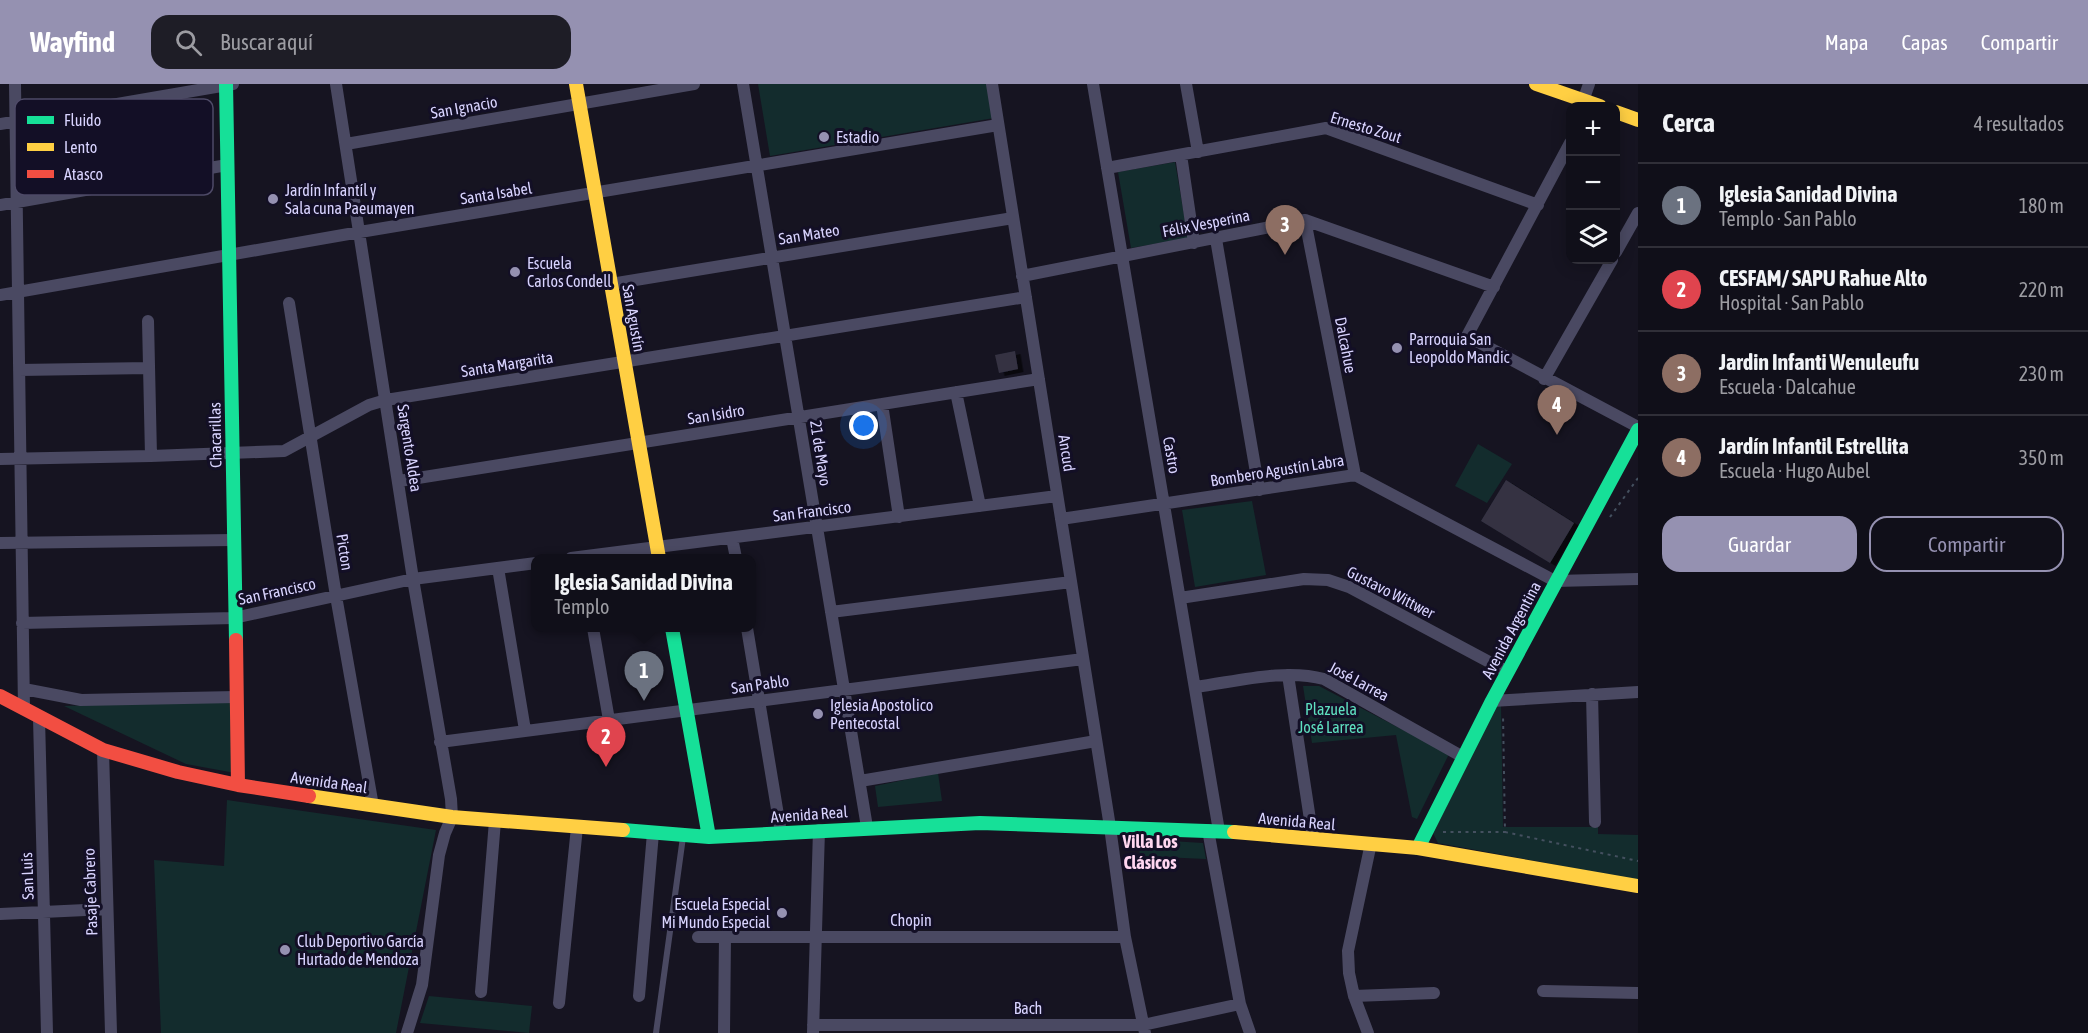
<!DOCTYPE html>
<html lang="es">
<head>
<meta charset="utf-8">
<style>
  :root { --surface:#100f19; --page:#1e1d26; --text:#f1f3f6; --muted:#9c9ca2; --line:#302f38; --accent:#9591b1 }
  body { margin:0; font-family:"Asap Condensed",sans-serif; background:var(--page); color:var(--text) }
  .controls { position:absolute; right:18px; top:18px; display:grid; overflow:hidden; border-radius:12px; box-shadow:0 3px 15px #0003 }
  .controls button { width:54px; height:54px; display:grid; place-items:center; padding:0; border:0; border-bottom:2px solid var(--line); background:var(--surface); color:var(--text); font:30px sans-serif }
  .you { position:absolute; left:864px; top:342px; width:21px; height:21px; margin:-15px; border:4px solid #fff; border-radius:50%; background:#1a73e8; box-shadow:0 0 0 9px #1a73e833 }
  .badge { display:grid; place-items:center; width:39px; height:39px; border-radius:50%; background:var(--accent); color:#fff; font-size:20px; font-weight:700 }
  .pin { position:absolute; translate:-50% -50px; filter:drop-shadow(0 2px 3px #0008) }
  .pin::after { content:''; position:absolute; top:32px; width:21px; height:18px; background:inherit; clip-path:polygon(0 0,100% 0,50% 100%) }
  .popup { position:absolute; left:531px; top:470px; width:225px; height:78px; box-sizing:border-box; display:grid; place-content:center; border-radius:12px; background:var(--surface); filter:drop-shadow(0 2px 4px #0005); font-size:20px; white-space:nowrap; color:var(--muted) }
  .popup b { font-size:22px; color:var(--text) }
  .popup::after { content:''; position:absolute; left:50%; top:100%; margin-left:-12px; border:12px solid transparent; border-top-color:var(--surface) }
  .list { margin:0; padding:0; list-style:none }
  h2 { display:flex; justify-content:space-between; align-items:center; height:78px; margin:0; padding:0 24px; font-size:26px }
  h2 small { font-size:20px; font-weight:400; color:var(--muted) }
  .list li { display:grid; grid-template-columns:39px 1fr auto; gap:18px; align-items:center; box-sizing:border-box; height:84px; padding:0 24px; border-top:2px solid var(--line) }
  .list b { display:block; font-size:22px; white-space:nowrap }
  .list p { margin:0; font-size:20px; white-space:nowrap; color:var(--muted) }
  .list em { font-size:20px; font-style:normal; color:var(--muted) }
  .actions { display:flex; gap:12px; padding:18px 24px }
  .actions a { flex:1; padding:14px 0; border:2px solid var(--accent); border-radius:18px; text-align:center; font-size:21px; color:var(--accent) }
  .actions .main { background:var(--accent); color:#fff }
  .icon { flex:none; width:33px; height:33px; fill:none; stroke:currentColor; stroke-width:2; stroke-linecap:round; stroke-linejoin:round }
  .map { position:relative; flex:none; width:1638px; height:949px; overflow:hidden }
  header { display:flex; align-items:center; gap:36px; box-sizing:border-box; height:84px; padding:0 30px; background:var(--accent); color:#fff }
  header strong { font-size:28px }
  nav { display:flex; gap:33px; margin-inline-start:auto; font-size:21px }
  .search { width:420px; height:54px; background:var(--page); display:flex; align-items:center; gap:15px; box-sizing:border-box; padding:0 21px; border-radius:18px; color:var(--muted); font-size:22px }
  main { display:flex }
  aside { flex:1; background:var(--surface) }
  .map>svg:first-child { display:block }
  .green { fill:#132c2d }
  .building { fill:#343243; filter:url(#shadow) }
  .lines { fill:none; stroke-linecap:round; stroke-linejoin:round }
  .path { stroke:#44505f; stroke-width:2; stroke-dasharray:3 4.5; stroke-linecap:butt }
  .lane { stroke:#4a4962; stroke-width:6 }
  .street { stroke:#4a4962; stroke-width:12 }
  .fast { stroke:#16e098; stroke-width:14 }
  .slow { stroke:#ffcf43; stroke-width:14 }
  .jam { stroke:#f24e42; stroke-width:14 }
  .poi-dot { fill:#9591b1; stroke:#130f26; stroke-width:2 }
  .labels { text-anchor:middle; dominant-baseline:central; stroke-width:6; stroke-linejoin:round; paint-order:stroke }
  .street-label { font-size:16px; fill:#d9d4ff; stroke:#130f26 }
  .poi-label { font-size:16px; fill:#d9d4ff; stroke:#130f26; text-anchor:start }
  .park-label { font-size:16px; fill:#5fe0c0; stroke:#130f26 }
  .neighbourhood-label { font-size:18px; font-weight:bold; fill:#ffd6f0; stroke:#130f26 }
  .key { fill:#130f26; stroke:#4e4a67; stroke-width:1.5 }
  .key-label { font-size:16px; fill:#d9d4ff }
</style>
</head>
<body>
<header>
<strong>Wayfind</strong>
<div class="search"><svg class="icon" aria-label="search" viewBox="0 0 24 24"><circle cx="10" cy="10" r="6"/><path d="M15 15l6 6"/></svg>Buscar aquí</div>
<nav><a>Mapa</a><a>Capas</a><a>Compartir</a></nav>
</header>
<main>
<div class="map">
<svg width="1638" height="949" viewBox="0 0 1638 949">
  <defs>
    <filter id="shadow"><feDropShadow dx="5.5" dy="3" stdDeviation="0" flood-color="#0009"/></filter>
  </defs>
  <rect width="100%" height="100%" fill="#161421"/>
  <path class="green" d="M758 0H988L994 34 770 72Z
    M1175 78 1188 154 1131 164 1118 88Z
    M1478 360 1512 380 1487 419 1455 402Z
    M1252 417 1266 491 1195 503 1182 426Z
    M1303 602H1319L1449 670 1417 735 1412 733 1396 651 1312 659Z
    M234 616 235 689 186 680 64 622Z
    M1498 620H1501L1503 743H1598V750L1638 751V796L1438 759 1432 747Z
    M938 689 942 717 878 723 875 702Z
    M227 716 436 746 396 949H161L154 776 224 782Z
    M1138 755 1203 759 1206 775 1140 772Z
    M429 912 532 922 529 949 420 939Z"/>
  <path class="building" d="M1015 267 1018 285 999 289 995 271Z
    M1506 396 1574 439 1550 479 1481 437Z"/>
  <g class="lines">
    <path class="path" d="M1610 433 1638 394
      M1443 748H1505L1503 630
      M1505 748 1638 777"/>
    <path class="lane" d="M656 949 683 753"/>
    <path class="street" d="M15 0 24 625
      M336 0 413 495 451 715 452 733 445 749 439 771 422 901 407 949
      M743 0 867 743
      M992 0 1110 743 1125 853 1145 949
      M1093 0 1219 747
      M1186 0 1198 68
      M1583 17 1589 0
      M0 40 233 0
      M1570 59 1467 252 1638 343
      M346 60 694 0
      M1181 71 1194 159
      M1107 84 1326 44 1538 121
      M0 121 227 81
      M1305 136 1355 391
      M1216 155 1259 406
      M1616 168 1638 129
      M1022 192 1305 136 1494 203
      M611 200 1013 134
      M0 211 360 148 998 41
      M289 219 336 512 373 722
      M148 237 151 372
      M19 286 149 284
      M1544 295 1612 176
      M956 308 980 422
      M882 320 899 433
      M0 375 151 372 284 367 369 321 386 316 1026 213
      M1355 391 1555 497 1638 495
      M399 397 1039 295
      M1061 435 1355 391
      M732 454 736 474
      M0 459 233 456
      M571 474 1057 412
      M498 484 525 646
      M1180 514 1304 495 1328 496 1349 503 1508 588
      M831 528 1071 498
      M22 539 234 534 413 495 536 479
      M593 544 609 636
      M747 544 781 749
      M1288 591 1313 755
      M1195 603C1235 598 1284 584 1324 595L1463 673
      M24 605 81 616 236 613
      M1592 610 1595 738
      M1492 617 1638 608
      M39 634 47 949
      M440 658 1083 575
      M103 666 111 949
      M860 697 1096 657
      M1208 746 1240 920 1250 949
      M0 830 107 825
      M698 853H1125
      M1543 907 1638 909
      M481 908 495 737
      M639 912 653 749
      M1354 912 1434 909
      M559 919 577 743
      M813 941H1143L1240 920
      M813 948 819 746
      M724 949 725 852
      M1368 949 1354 912 1349 889 1348 867 1371 759"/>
    <path class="fast" d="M226 0 236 556
      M672 544 709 753
      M623 746 709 753 980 739 1234 748
      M1418 764 1492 617 1638 346"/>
    <path class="slow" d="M576 0 659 474
      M1536 0 1600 22
      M1616 28 1638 36
      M309 712 452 733 623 746
      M1234 748 1418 764 1638 802"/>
    <path class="jam" d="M236 556 238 701
      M0 612 103 666 178 688 238 701 309 712"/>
  </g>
  <g class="poi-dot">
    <circle cx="824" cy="53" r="6"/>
    <circle cx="273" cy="115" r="6"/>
    <circle cx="515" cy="188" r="6"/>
    <circle cx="1397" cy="264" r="6"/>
    <circle cx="818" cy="630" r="6"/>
    <circle cx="782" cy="829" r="6"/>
    <circle cx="285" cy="866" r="6"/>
  </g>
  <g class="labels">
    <g class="street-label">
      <text transform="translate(464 23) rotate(-10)">San Ignacio</text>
      <text transform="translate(1366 43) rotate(17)">Ernesto Zout</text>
      <text transform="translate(496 109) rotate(-9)">Santa Isabel</text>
      <text transform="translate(1206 139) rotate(-11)">Félix Vesperina</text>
      <text transform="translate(809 150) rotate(-9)">San Mateo</text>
      <text transform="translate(634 234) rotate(80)">San Agustín</text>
      <text transform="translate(1346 261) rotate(79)">Dalcahue</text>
      <text transform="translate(507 280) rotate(-9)">Santa Margarita</text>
      <text transform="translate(716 330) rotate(-9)">San Isidro</text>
      <text transform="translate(215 351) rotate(-91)">Chacarillas</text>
      <text transform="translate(410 364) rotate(81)">Sargento Aldea</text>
      <text transform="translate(821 369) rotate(81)">21 de Mayo</text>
      <text transform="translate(1067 369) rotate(81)">Ancud</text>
      <text transform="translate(1172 371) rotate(80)">Castro</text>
      <text transform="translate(1277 386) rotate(-9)">Bombero Agustín Labra</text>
      <text transform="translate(812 427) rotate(-7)">San Francisco</text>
      <text transform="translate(345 468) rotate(81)">Picton</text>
      <text transform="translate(277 507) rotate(-12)">San Francisco</text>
      <text transform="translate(1391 508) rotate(27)">Gustavo Wittwer</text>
      <text transform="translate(1511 546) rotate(-62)">Avenida Argentina</text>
      <text transform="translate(1359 597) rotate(28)">José Larrea</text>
      <text transform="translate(760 600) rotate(-8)">San Pablo</text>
      <text transform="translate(329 698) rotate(8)">Avenida Real</text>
      <text transform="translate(809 730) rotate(-4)">Avenida Real</text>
      <text transform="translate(1297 737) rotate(5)">Avenida Real</text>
      <text transform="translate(27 792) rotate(-92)">San Luis</text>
      <text transform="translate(90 808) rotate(-92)">Pasaje Cabrero</text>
      <text x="911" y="836">Chopin</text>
      <text x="1028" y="924">Bach</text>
    </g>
    <g class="poi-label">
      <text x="836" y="53">Estadio</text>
      <text x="285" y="106">Jardín Infantíl y<tspan x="285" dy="18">Sala cuna Paeumayen</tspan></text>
      <text x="527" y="179">Escuela<tspan x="527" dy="18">Carlos Condell</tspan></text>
      <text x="1409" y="255">Parroquia San<tspan x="1409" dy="18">Leopoldo Mandic</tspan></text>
      <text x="830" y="621">Iglesia Apostolico<tspan x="830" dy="18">Pentecostal</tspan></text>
      <text x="770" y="820" text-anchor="end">Escuela Especial<tspan x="770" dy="18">Mi Mundo Especial</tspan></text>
      <text x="297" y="857">Club Deportivo García<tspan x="297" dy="18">Hurtado de Mendoza</tspan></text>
    </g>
    <g class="park-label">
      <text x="1331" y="625">Plazuela<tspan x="1331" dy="18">José Larrea</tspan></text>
    </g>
    <g class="neighbourhood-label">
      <text x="1150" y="757">Villa Los<tspan x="1150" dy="21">Clásicos</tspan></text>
    </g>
  </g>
  <rect x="15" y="15" width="198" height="96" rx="9" class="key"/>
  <rect x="27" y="32" width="27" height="8" fill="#16e098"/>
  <rect x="27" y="59" width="27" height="8" fill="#ffcf43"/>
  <rect x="27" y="86" width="27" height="8" fill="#f24e42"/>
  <g class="key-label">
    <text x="64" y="42">Fluido</text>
    <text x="64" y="69">Lento</text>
    <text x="64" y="96">Atasco</text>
  </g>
</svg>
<div class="controls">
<button>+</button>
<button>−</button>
<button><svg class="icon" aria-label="layers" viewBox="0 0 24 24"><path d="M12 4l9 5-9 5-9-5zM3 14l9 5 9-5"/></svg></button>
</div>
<div class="you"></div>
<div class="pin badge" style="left:644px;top:617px;background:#6b7280">1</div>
<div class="popup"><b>Iglesia Sanidad Divina</b>Templo</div>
<div class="pin badge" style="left:606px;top:683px;background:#e0444e">2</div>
<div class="pin badge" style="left:1285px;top:171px;background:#8d6e63">3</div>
<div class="pin badge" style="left:1557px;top:351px;background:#8d6e63">4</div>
</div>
<aside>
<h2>Cerca<small>4 resultados</small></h2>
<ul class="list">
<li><span class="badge" style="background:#6b7280">1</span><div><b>Iglesia Sanidad Divina</b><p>Templo · San Pablo</p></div><em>180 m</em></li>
<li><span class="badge" style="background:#e0444e">2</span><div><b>CESFAM/ SAPU Rahue Alto</b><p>Hospital · San Pablo</p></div><em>220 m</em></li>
<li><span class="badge" style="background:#8d6e63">3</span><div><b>Jardin Infanti Wenuleufu</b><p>Escuela · Dalcahue</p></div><em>230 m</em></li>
<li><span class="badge" style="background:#8d6e63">4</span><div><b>Jardín Infantil Estrellita</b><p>Escuela · Hugo Aubel</p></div><em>350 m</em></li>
</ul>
<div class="actions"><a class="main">Guardar</a><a>Compartir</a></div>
</aside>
</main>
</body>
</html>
